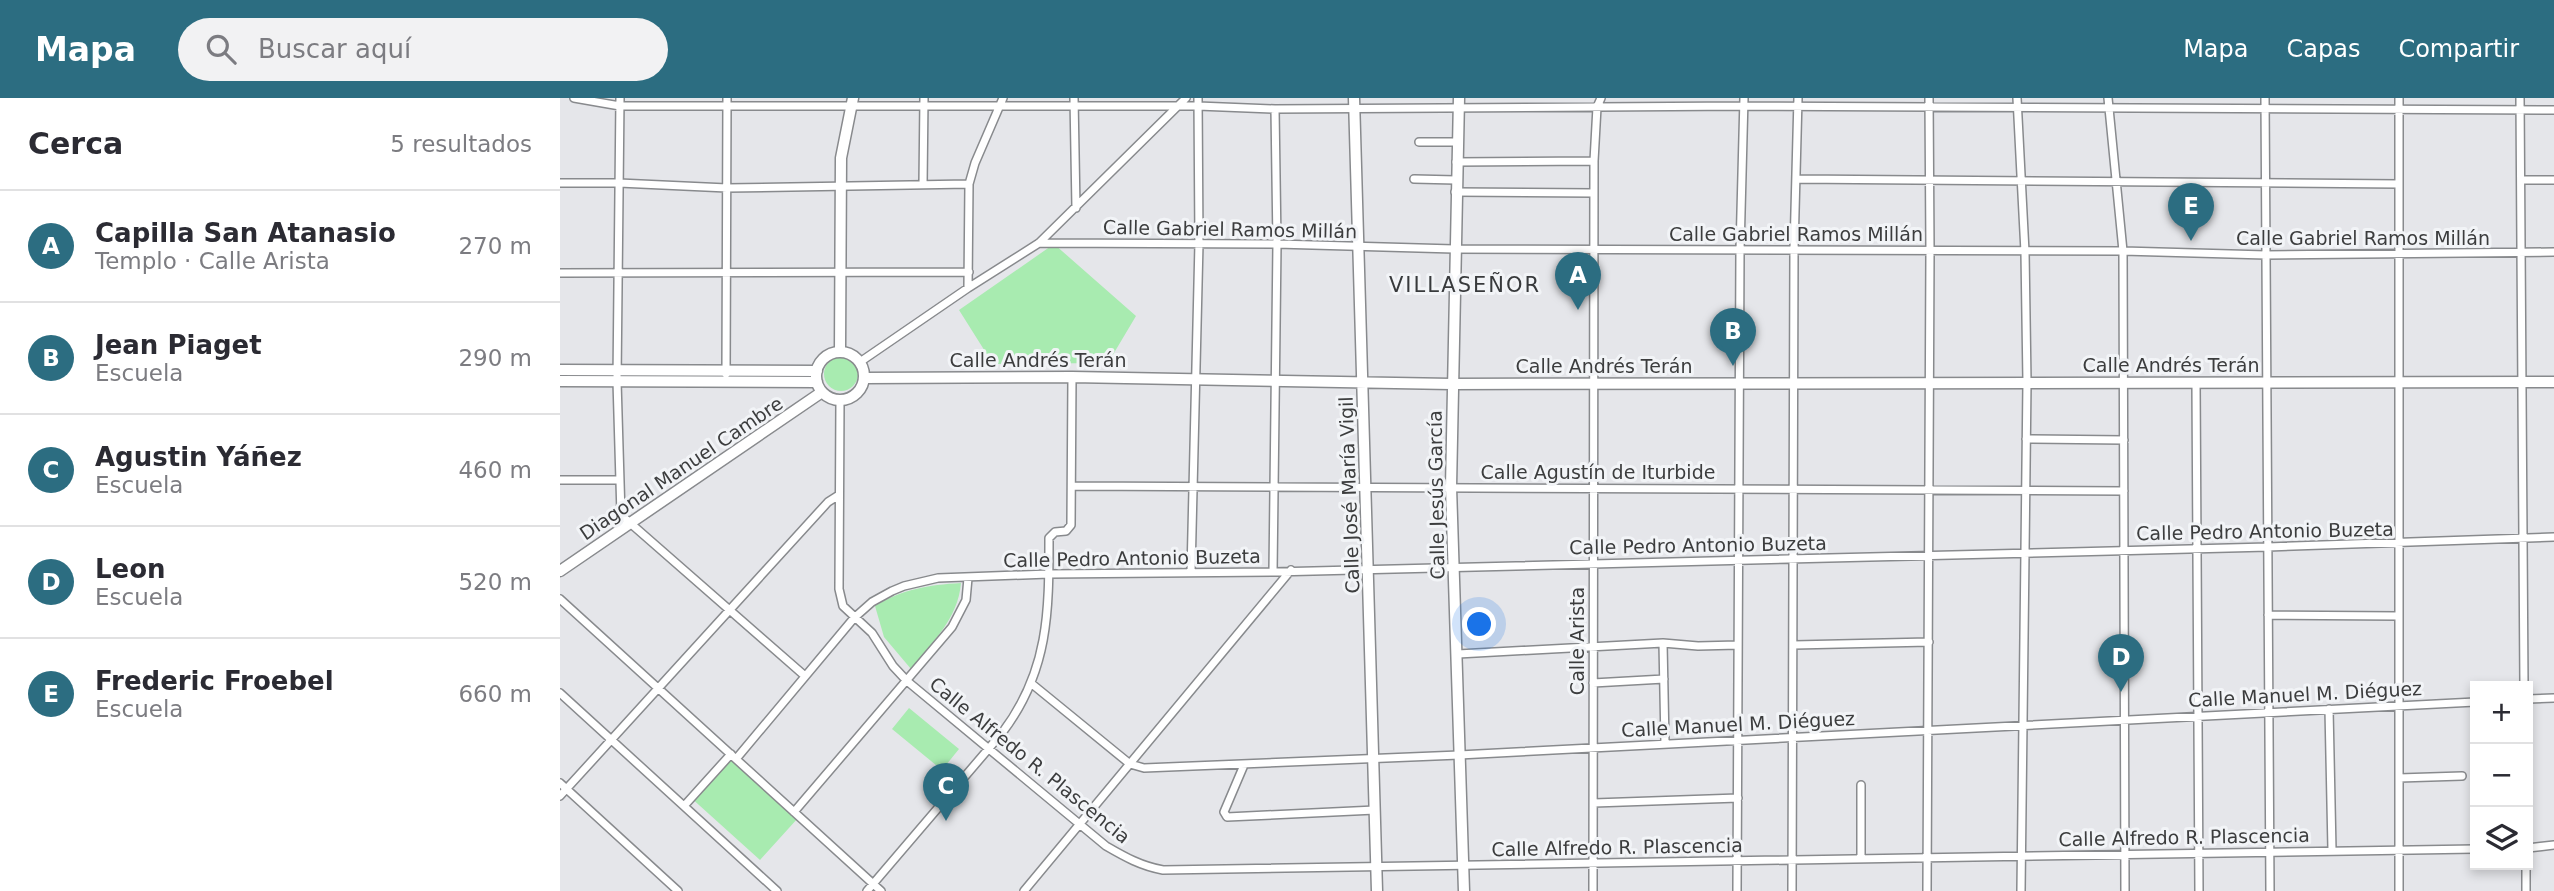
<!DOCTYPE html>
<html lang="es">
<head>
<meta charset="utf-8">
<style>
  :root { --surface:#fff; --page:#f2f2f3; --text:#2b2b33; --muted:#7c7c81; --line:#e1e1e2; --accent:#2c6d81 }
  body { margin:0; font-family:"DejaVu Sans",sans-serif; background:var(--page); color:var(--text) }
  .controls { position:absolute; right:21px; bottom:21px; display:grid; overflow:hidden; border-radius:0px; box-shadow:0 4px 10px #0003 }
  .controls button { width:63px; height:63px; display:grid; place-items:center; padding:0; border:0; border-bottom:2px solid var(--line); background:var(--surface); color:var(--text); font:35px sans-serif }
  .you { position:absolute; left:920px; top:527px; width:24px; height:24px; margin:-18px; border:5px solid #fff; border-radius:50%; background:#1a73e8; box-shadow:0 0 0 10px #1a73e833 }
  .badge { display:grid; place-items:center; width:46px; height:46px; border-radius:50%; background:var(--accent); color:#fff; font-size:23px; font-weight:700 }
  .pin { position:absolute; translate:-50% -58px; filter:drop-shadow(0 2px 4px #0008) }
  .pin::after { content:''; position:absolute; top:37px; width:24px; height:21px; background:inherit; clip-path:polygon(0 0,100% 0,50% 100%) }
  .list { margin:0; padding:0; list-style:none }
  h2 { display:flex; justify-content:space-between; align-items:center; height:91px; margin:0; padding:0 28px; font-size:30px }
  h2 small { font-size:23px; font-weight:400; color:var(--muted) }
  .list li { display:grid; grid-template-columns:46px 1fr auto; gap:21px; align-items:center; box-sizing:border-box; height:112px; padding:0 28px; border-top:2px solid var(--line) }
  .list b { display:block; font-size:26px; white-space:nowrap }
  .list p { margin:0; font-size:23px; white-space:nowrap; color:var(--muted) }
  .list em { font-size:23px; font-style:normal; color:var(--muted) }
  .icon { flex:none; width:38px; height:38px; fill:none; stroke:currentColor; stroke-width:2; stroke-linecap:round; stroke-linejoin:round }
  .map { position:relative; flex:none; width:1994px; height:793px; overflow:hidden }
  header { display:flex; align-items:center; gap:42px; box-sizing:border-box; height:98px; padding:0 35px; background:var(--accent); color:#fff }
  header strong { font-size:33px }
  nav { display:flex; gap:38px; margin-inline-start:auto; font-size:24px }
  .search { width:490px; height:63px; background:var(--page); display:flex; align-items:center; gap:18px; box-sizing:border-box; padding:0 24px; border-radius:38px; color:var(--muted); font-size:26px }
  main { display:flex }
  aside { flex:1; background:var(--surface) }
  .map>svg:first-child { display:block }
  .green { fill:#a8ebb0 }
  .lines { fill:none; stroke-linecap:round; stroke-linejoin:round }
  .street-casing { stroke:#888a8d; stroke-width:10 }
  .secondary-casing { stroke:#888a8d; stroke-width:13 }
  .street { stroke:#fff; stroke-width:7 }
  .secondary { stroke:#fff; stroke-width:10 }
  .labels { text-anchor:middle; dominant-baseline:central; stroke-width:6; stroke-linejoin:round; paint-order:stroke }
  .street-label { font-size:19px; fill:#3c3d3e; stroke:#f2f4f7 }
  .neighbourhood-label { font-size:21px; letter-spacing:2px; fill:#383a3c; stroke:#f2f4f7 }
</style>
</head>
<body>
<header>
<strong>Mapa</strong>
<div class="search"><svg class="icon" aria-label="search" viewBox="0 0 24 24"><circle cx="10" cy="10" r="6"/><path d="M15 15l6 6"/></svg>Buscar aquí</div>
<nav><a>Mapa</a><a>Capas</a><a>Compartir</a></nav>
</header>
<main>
<aside>
<h2>Cerca<small>5 resultados</small></h2>
<ul class="list">
<li><span class="badge">A</span><div><b>Capilla San Atanasio</b><p>Templo · Calle Arista</p></div><em>270 m</em></li>
<li><span class="badge">B</span><div><b>Jean Piaget</b><p>Escuela</p></div><em>290 m</em></li>
<li><span class="badge">C</span><div><b>Agustin Yáñez</b><p>Escuela</p></div><em>460 m</em></li>
<li><span class="badge">D</span><div><b>Leon</b><p>Escuela</p></div><em>520 m</em></li>
<li><span class="badge">E</span><div><b>Frederic Froebel</b><p>Escuela</p></div><em>660 m</em></li>
</ul>
</aside>
<div class="map">
<svg width="1994" height="793" viewBox="0 0 1994 793">
  <rect width="100%" height="100%" fill="#e5e6ea"/>
  <path class="green" d="M494 146 576 218 548 265 433 266 399 212Z
    M264 276a17 17 0 1 1 34 0a17 17 0 1 1-34 0Z
    M401 485C398 521 372 544 351 571L324 539 315 508C343 491 368 487 401 485Z
    M349 610 399 651 382 672 332 631Z
    M167 656 238 720 200 762 129 698Z"/>
  <g class="lines">
    <defs>
      <path id="street" d="M14 0 60 8H638L715 11 1184 8 1994 12
        M60 0 57 283 61 417 245 578
        M514 0 516 110
        M1457 0 1465 154 1467 284 1461 793
        M1548 0 1563 153 1565 793
        M1705 0 1710 793
        M1960 0 1964 588
        M859 44H897
        M896 64 1034 63
        M854 81 896 82
        M1237 81 1839 86
        M1962 82H1994
        M0 85H59L167 90 409 86
        M363 87 364 0
        M895 94 1034 95
        M479 145 717 146 894 151 1563 153 1706 157 1994 154
        M0 175 409 174
        M408 190 409 86 415 65 443 0
        M300 264 408 190 479 145 626 0
        M166 276 167 0
        M1636 285 1639 793
        M280 302 279 491 283 508 312 535 333 568 347 583 546 748C565 759 581 768 603 772L1915 751
        M1466 341 1564 342
        M0 382H60
        M512 388 1564 393
        M631 474 639 145 638 0
        M713 474 717 146 715 11
        M0 501 321 793
        M1708 517 1838 518
        M1103 545 1105 645
        M1234 547 1369 544
        M898 556 1103 545 1138 548 1178 547
        M1033 585 1104 581
        M472 586 570 666 584 670 899 657 1915 604
        M0 595 217 793
        M1968 601 1994 600
        M1769 611 1772 752
        M176 661 294 520 312 504 332 493 344 488 378 480 489 476 713 474 1708 449 1994 439
        M684 667 664 714 667 719 815 712
        M1839 680 1902 678
        M0 685 118 793
        M0 698 268 404 279 397
        M1034 705 1178 700
        M124 708 171 656
        M234 714 392 529 406 502 408 480
        M1968 750 1994 747
        M1301 760V687
        M1966 767V793
        M307 793 442 635C489 573 489 514 489 440L495 434 506 433 511 427 512 279
        M464 793 731 472
        M1033 793 1034 63 1037 9 1041 0
        M1177 793 1180 152 1184 0
        M1232 793 1234 151 1238 0
        M1367 793 1370 153 1369 0
        M1839 793V0"/>
      <path id="secondary" d="M794 0 817 793
        M899 0 891 389 904 793
        M280 253 281 60 293 0
        M256 278a24 24 0 1 1 48 0a24 24 0 1 1-48 0Z
        M0 272 257 273
        M305 280 512 279 891 286 1994 284
        M0 283 257 284
        M0 473 262 294"/>
    </defs>
    <use href="#street" class="street-casing"/>
    <use href="#secondary" class="secondary-casing"/>
    <use href="#street" class="street"/>
    <use href="#secondary" class="secondary"/>
  </g>
  <g class="labels">
    <g class="street-label">
      <text transform="translate(670 131) rotate(1)">Calle Gabriel Ramos Millán</text>
      <text x="1236" y="136">Calle Gabriel Ramos Millán</text>
      <text x="1803" y="140">Calle Gabriel Ramos Millán</text>
      <text x="478" y="262">Calle Andrés Terán</text>
      <text x="1611" y="267">Calle Andrés Terán</text>
      <text x="1044" y="268">Calle Andrés Terán</text>
      <text transform="translate(121 370) rotate(-34)">Diagonal Manuel Cambre</text>
      <text x="1038" y="374">Calle Agustín de Iturbide</text>
      <text transform="translate(789 397) rotate(-92)">Calle José María Vigil</text>
      <text transform="translate(876 397) rotate(-91)">Calle Jesús García</text>
      <text transform="translate(1705 433) rotate(-1)">Calle Pedro Antonio Buzeta</text>
      <text transform="translate(1138 447) rotate(-1)">Calle Pedro Antonio Buzeta</text>
      <text transform="translate(572 460) rotate(-1)">Calle Pedro Antonio Buzeta</text>
      <text transform="translate(1017 543) rotate(-90)">Calle Arista</text>
      <text transform="translate(1745 596) rotate(-3)">Calle Manuel M. Diéguez</text>
      <text transform="translate(1178 626) rotate(-3)">Calle Manuel M. Diéguez</text>
      <text transform="translate(470 662) rotate(39)">Calle Alfredo R. Plascencia</text>
      <text transform="translate(1624 739) rotate(-1)">Calle Alfredo R. Plascencia</text>
      <text transform="translate(1057 749) rotate(-1)">Calle Alfredo R. Plascencia</text>
    </g>
    <g class="neighbourhood-label">
      <text x="905" y="187">VILLASEÑOR</text>
    </g>
  </g>
</svg>
<div class="controls">
<button>+</button>
<button>−</button>
<button><svg class="icon" aria-label="layers" viewBox="0 0 24 24"><path d="M12 4l9 5-9 5-9-5zM3 14l9 5 9-5"/></svg></button>
</div>
<div class="you"></div>
<div class="pin badge" style="left:1018px;top:212px">A</div>
<div class="pin badge" style="left:1173px;top:268px">B</div>
<div class="pin badge" style="left:386px;top:723px">C</div>
<div class="pin badge" style="left:1561px;top:594px">D</div>
<div class="pin badge" style="left:1631px;top:143px">E</div>
</div>
</main>
</body>
</html>
